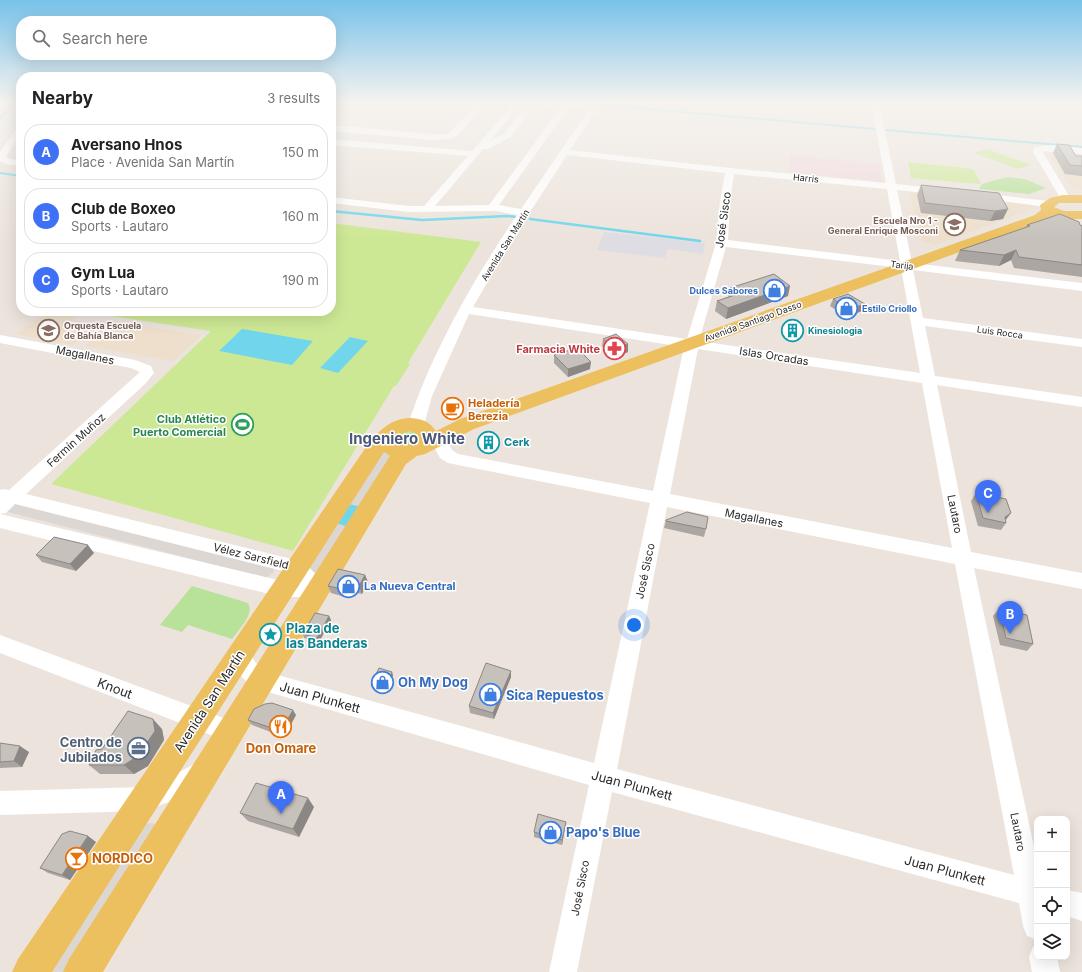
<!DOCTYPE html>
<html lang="en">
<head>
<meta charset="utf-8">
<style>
  :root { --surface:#fff; --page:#f6f6f6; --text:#202124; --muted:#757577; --line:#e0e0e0; --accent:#3f71f6 }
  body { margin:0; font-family:Inter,sans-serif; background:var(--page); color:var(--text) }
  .controls { position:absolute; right:12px; bottom:12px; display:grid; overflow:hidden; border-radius:8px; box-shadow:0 4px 16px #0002 }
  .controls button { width:36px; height:36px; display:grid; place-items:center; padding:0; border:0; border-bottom:1px solid var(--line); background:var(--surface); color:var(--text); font:20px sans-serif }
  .you { position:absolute; left:634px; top:625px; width:14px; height:14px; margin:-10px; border:3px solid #fff; border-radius:50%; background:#1a73e8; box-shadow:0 0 0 6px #1a73e833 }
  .badge { display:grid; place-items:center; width:26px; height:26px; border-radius:50%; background:var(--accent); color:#fff; font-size:13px; font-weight:700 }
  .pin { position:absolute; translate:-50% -33px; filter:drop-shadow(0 1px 2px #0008) }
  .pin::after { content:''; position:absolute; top:21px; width:14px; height:12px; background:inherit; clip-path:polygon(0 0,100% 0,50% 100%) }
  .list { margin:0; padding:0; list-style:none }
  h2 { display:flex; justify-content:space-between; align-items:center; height:52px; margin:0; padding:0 16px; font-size:17px }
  h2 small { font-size:13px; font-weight:400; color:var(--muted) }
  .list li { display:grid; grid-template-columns:26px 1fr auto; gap:12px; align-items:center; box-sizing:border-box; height:56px; margin:0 8px 8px; padding:0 8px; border:1px solid var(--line); border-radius:16px }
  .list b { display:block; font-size:15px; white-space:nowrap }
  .list p { margin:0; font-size:13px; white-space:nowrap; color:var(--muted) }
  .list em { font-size:13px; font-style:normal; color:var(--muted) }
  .icon { flex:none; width:22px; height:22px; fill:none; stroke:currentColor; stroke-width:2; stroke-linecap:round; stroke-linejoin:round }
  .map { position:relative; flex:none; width:1082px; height:972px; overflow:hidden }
  .search { position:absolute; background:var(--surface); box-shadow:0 4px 16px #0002; left:16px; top:16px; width:320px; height:44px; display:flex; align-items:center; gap:10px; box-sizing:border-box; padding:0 14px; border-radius:16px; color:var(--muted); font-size:15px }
  .panel { position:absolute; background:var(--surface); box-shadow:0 4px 16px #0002; left:16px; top:72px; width:320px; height:244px; border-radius:16px }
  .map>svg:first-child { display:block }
  .industrial { fill:#dedde4 }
  .education { fill:#eddfcc }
  .medical { fill:#f2d9dd }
  .green { fill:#b8e199 }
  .pitch { fill:#cde895 }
  .plaza { fill:#dcd7d3 }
  .water { fill:#71d6ec }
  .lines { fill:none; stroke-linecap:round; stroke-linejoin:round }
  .stream-far1 { stroke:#71d6ec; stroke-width:2 }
  .stream { stroke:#71d6ec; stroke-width:2.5 }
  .minor { fill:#fff; fill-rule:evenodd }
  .major { fill:#edc05f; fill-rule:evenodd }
  .wall { fill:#aba6a2 }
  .shaded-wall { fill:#8b8784 }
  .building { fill:#c7c1bc; stroke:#8b8784 }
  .labels { text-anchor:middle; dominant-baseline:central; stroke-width:3; stroke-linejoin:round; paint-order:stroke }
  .far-street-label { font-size:9px; fill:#2a2a2a; stroke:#fff }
  .far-education-label { font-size:9px; font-weight:bold; fill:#785e54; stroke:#fff; text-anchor:end }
  .far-shop-label { font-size:9px; font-weight:bold; fill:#366cbe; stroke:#fff; text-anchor:end }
  .far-culture-label { font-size:9px; font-weight:bold; fill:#0d838f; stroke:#fff; text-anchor:start }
  .street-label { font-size:11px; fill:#2a2a2a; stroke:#fff }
  .health-label { font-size:11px; font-weight:bold; fill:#be3a42; stroke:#fff; text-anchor:end }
  .food-label { font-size:11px; font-weight:bold; fill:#c56008; stroke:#fff; text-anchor:start }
  .leisure-label { font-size:11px; font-weight:bold; fill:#27864d; stroke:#fff; text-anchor:end }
  .culture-label { font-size:11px; font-weight:bold; fill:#0d838f; stroke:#fff; text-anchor:start }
  .shop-label { font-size:11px; font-weight:bold; fill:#366cbe; stroke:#fff; text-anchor:start }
  .near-culture-label { font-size:13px; font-weight:bold; fill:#0d838f; stroke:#fff; text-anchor:start }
  .near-shop-label { font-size:13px; font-weight:bold; fill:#366cbe; stroke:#fff; text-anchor:start }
  .near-street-label { font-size:13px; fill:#2a2a2a; stroke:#fff }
  .near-service-label { font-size:13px; font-weight:bold; fill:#4e5e75; stroke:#fff; text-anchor:end }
  .near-food-label { font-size:13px; font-weight:bold; fill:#c56008; stroke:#fff }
  .district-label { font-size:15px; font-weight:bold; fill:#4b587a; stroke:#fff }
</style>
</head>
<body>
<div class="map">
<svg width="1082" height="972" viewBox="0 0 1082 972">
  <rect width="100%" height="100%" fill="#ece4dc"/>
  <path class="industrial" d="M604 232 705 243 703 254 668 249 665 258 597 250Z"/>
  <path class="education" d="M1047 153 1082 156V190L1070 186Z
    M909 192 1030 204 1036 208 935 245 922 241Z
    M49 311 77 316 61 328 88 332 73 345 15 334Z
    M113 321 202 335 173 361 84 346Z"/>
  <path class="medical" d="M790 155 879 164 882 182 789 172Z"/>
  <path class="green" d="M1007 177 1025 179 1046 188 1029 194 979 189 982 184Z
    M402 430 418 431 419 442 402 446 394 437Z
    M192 586 248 603C255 614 239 629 232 639L188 625 182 632 160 625Z"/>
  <path class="pitch" d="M987 149 1031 165 1018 169 974 153Z
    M908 162 973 169 981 184 911 178Z
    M331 223 481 242 408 363 410 364 396 386H394L293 551 51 484 211 331 78 311H331Z"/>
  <path class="plaza" d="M379 449 392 457 320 571 314 573 311 572 308 561Z
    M0 499 273 567 274 572 266 578 0 510Z
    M153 823 158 827 74 972H41L143 824Z"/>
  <path class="water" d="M242 329 313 341 292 365 219 351Z
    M350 337 368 341 338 373 320 368Z
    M348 504 358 506 359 509 349 524 345 526 336 523Z"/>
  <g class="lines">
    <path class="stream-far1" d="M571 102 580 103
      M602 105 875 129
      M0 119 13 102
      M886 130 1082 147
      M0 173 21 176"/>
    <path class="stream" d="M331 211 422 220 507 216 516 217
      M530 219 700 241"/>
    <path class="minor" d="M479 102H487L457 136 450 139 433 140 331 131V125L433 134H448Z
      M515 102H556L592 104 594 102H602L570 150 730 168 886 183 871 102H879L896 184 943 189 948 192 943 195 897 190 912 263 1082 283V291L913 270 923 318 1082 339V347L925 326 935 376 1082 397V407L937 385 971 552 1082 573V589L974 568 1037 861V940L1027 936 1023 926 1019 903 612 792 577 972H549L589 785 261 690C244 683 236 671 228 655L232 648 239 646 246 648 255 662 267 672 594 763 650 503 448 463 440 458 429 438 431 434 437 433 443 434 452 450 458 454 653 491 684 347 469 314 432 396 424 425 421 429 416 430 411 429 408 425C432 351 474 279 517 215L496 211 409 212 331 203V197L409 206H424L468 156 331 145V139L472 151ZM521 104 561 107 489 205 435 206 483 149H488L511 137 532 108 531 106H525L505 133 490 141ZM569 108 589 109 521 209 499 205ZM567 155 725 173 720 201 716 243 687 339 473 307 513 238ZM734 174 887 189 900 261 728 240 730 201ZM726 247 901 268 920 373 699 341ZM698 349 922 383 952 548 670 494ZM667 507 955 564 1014 875 617 769Z
      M21 125V134L6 156 9 159 21 160V166L6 164 0 161V152L18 126Z
      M1050 145 1082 148V154L1042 151 1071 199 1070 201H1062L1033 152 1035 147Z
      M981 193 1048 201 1053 204 1048 207 977 198 976 196 977 194Z
      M0 335 135 360 151 366 154 373 146 383 26 494 304 562 324 583 327 589 324 595 317 597H282L0 528V490L4 489 9 490 140 372 131 368 0 343ZM15 504 291 573 298 581H282L0 514 6 513Z
      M0 635 229 720 237 723 240 731 237 739 229 742 0 653Z
      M202 760 210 764 214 772 210 780 184 796 145 811 0 815V791L145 787 168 778Z
      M1067 890 1082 893V921L1067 916Z
      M1037 945V957H1057L1060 972H1032L1029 957 1033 947Z"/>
    <path class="major" d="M1063 195H1082V203H1059L1054 207 1064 211H1082V219H1062L1042 222 474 429 425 454 417 456 406 464 103 972H63L69 959 390 456 384 452 52 972H12L18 959 366 447C379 430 395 414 418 419 427 421 431 424 436 431L460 419 1035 215 1041 210 1040 205 1050 198ZM410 431 417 434V440L410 444 402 445 399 442 397 438C400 434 405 432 410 431Z"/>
  </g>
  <path class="wall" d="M1057 144 1076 156H1082V176L1065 174 1053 153Z
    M921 185 999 193 1003 219 990 221 921 213 917 195Z
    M1027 225H1080L1082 226V277L1014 268 1011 260 999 266 955 261 960 250 1025 228Z
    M730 288 788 296 726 319 715 311 717 301 728 297Z
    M833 299 862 311 846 317 830 306Z
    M603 339 628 344V352L615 357 602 346Z
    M554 355 590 369 568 377 554 363Z
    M442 404 463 411 450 416 443 407Z
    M976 493 1005 520 1006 523 1001 530 978 526 971 501Z
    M666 520 706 529 704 537 664 528Z
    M94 553 76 571 42 562 36 555Z
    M365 575 368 582 362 594 348 591 345 597 331 593 328 586Z
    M999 609 1033 644 1027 651 1000 645 993 616Z
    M329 616 331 620 319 642 304 638 303 634Z
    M393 675 387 692 372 688 371 685Z
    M511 677 494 719 470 713 469 706Z
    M296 715 284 737 252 725 248 720Z
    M162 729 164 740 148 766 134 774H100L89 765 102 749Z
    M0 743 29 752 22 767 0 768Z
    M314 807 299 837 248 821 240 813Z
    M566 822 562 845 534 837V832Z
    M96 842 70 880 48 873 40 868Z"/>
  <path class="shaded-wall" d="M1008 209 1003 219 990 221 995 211Z
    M1016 250 1011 260 999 266 1004 255Z
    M790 286 788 296 726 319 728 308Z
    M865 304 862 311 846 317 849 309Z
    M628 344V352L615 357V349Z
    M591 362 590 369 568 377V369Z
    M463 407V411L450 416 449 412Z
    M1011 513 1005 521V517Z
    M88 545 94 553 76 571 70 564Z
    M365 575 368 582 362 594 359 586Z
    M345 583 348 591 345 597 342 589Z
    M329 616 331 620 319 642 317 638Z
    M511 671V677L494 719 493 713Z
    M392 672 393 675 387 692 385 688Z
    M293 710 296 715 284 737 281 731Z
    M153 719 162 729 164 740 148 766 134 774 124 765Z
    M20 746 29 752 22 767 14 761Z
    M308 798 314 807 299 837 293 829Z
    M566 822 565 827 562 845V840Z
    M88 836 96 842 70 880 62 875Z"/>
  <path class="building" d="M1057 144 1069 145 1076 156H1082V166L1070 165Z
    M921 185 999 193 1008 209 995 211 925 203Z
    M1060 214 1079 222 1080 225 1082 226V265L1019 257 1016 250 1004 255 960 250 1030 226 1027 225Z
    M774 274 790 286 728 308 717 301 738 294 730 288Z
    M848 294 865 304 849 309 833 299Z
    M616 334 628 344 615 349 603 339Z
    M577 348 591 362 568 369 554 355Z
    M456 399 463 407 449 412 442 404Z
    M976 493 1006 499 1011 513 1005 517 1006 523 983 518Z
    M687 512 708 517 706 529 666 521V520Z
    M54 537 88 545 70 564 36 555Z
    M338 569 365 575 359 586 345 583 342 589 328 586Z
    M999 609 1027 615 1033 644 1006 638Z
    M315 613 329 616 317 638 303 634Z
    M486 663 511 671 493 713 469 706Z
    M379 668 392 672 385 688 371 685Z
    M272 703 293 710 281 731 248 720 254 709 265 704Z
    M128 711 153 719 155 731 138 756 124 765H89L96 750 102 749Z
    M0 743 20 746 14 761 0 762Z
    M256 783 308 798 293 829 240 813Z
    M538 814 566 822 562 840 534 832Z
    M70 831 88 836 62 875 40 868 62 834Z"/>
  <linearGradient id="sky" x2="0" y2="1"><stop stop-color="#78c2ea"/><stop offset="0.43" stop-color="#f6f3ef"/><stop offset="1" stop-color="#f6f3ef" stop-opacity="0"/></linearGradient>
  <rect width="1082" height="238" fill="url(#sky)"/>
  <defs>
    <symbol id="school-ring" viewBox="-11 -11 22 22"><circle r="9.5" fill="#fff" stroke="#8d6e63" stroke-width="1.5"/><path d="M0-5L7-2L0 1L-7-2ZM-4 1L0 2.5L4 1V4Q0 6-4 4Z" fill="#8d6e63"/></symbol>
    <symbol id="shop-ring" viewBox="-11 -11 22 22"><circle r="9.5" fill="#fff" stroke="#3f7fe0" stroke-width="1.5"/><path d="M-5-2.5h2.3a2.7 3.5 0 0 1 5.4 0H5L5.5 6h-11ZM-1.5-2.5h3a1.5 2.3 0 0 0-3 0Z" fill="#3f7fe0"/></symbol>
    <symbol id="building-ring" viewBox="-11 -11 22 22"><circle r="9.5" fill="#fff" stroke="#0f9aa8" stroke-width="1.5"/><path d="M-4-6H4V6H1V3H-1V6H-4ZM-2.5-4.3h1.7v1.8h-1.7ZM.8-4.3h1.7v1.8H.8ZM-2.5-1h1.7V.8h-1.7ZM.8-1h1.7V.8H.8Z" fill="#0f9aa8"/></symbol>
    <symbol id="pharmacy-ring" viewBox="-11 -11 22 22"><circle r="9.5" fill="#fff" stroke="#e0444e" stroke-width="1.5"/><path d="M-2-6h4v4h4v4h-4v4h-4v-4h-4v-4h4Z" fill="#e0444e"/></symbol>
    <symbol id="cafe-ring" viewBox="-11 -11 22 22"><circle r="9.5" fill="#fff" stroke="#e8710a" stroke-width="1.5"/><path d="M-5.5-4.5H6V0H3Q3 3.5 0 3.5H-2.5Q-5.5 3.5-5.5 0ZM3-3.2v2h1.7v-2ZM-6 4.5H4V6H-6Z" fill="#e8710a"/></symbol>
    <symbol id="stadium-ring" viewBox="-11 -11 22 22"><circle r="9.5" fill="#fff" stroke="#2e9e5b" stroke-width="1.5"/><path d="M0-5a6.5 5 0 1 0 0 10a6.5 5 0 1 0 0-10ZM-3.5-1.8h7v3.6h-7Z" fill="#2e9e5b"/></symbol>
    <symbol id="sight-ring" viewBox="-11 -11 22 22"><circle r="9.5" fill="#fff" stroke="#0f9aa8" stroke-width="1.5"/><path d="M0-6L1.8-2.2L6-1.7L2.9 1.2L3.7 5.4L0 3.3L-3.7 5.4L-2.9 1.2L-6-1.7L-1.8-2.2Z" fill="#0f9aa8"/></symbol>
    <symbol id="restaurant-ring" viewBox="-11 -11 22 22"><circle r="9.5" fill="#fff" stroke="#e8710a" stroke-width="1.5"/><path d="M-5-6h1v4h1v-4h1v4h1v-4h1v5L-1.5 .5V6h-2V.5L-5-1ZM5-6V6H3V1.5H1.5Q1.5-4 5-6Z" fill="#e8710a"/></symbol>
    <symbol id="office-ring" viewBox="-11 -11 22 22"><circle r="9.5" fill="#fff" stroke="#5c6f8a" stroke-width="1.5"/><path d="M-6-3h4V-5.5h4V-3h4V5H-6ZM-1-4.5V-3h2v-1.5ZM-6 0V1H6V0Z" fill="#5c6f8a"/></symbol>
    <symbol id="bar-ring" viewBox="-11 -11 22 22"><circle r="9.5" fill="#fff" stroke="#e8710a" stroke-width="1.5"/><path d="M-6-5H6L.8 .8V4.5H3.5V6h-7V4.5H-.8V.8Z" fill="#e8710a"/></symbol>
  </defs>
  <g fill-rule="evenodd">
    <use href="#school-ring" x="942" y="212" width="25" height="25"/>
    <use href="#shop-ring" x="762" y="278" width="25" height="25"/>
    <use href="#shop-ring" x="834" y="296" width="25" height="25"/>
    <use href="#school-ring" x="36" y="318" width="25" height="25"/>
    <use href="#building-ring" x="780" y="318" width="25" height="25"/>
    <use href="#pharmacy-ring" x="602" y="336" width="25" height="25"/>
    <use href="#cafe-ring" x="440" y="396" width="25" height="25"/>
    <use href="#stadium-ring" x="230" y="412" width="25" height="25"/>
    <use href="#building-ring" x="476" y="430" width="25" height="25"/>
    <use href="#shop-ring" x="336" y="574" width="25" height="25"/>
    <use href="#sight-ring" x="258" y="622" width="25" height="25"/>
    <use href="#shop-ring" x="370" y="670" width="25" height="25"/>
    <use href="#shop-ring" x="478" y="682" width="25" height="25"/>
    <use href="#restaurant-ring" x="268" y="714" width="25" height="25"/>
    <use href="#office-ring" x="126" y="736" width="25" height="25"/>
    <use href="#shop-ring" x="538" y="820" width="25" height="25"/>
    <use href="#bar-ring" x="64" y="846" width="25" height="25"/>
  </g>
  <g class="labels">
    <g class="far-street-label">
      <text transform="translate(806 178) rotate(6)">Harris</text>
      <text transform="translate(505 245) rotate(-58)">Avenida San Martín</text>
      <text transform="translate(902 265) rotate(7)">Tarija</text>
      <text transform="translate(753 321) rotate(-20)">Avenida Santiago Dasso</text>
      <text transform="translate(1000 332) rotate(8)">Luis Rocca</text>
    </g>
    <g class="far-education-label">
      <text x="938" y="220">Escuela Nro 1 -<tspan x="938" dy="10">General Enrique Mosconi</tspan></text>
      <text x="64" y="325" text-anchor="start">Orquesta Escuela<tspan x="64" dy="10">de Bahía Blanca</tspan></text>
    </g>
    <g class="far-shop-label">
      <text x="758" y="290">Dulces Sabores</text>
      <text x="862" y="308" text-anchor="start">Estilo Criollo</text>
    </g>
    <g class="far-culture-label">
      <text x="808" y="330">Kinesiologia</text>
    </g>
    <g class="street-label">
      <text transform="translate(723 220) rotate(-82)">José Sisco</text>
      <text transform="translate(85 355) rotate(11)">Magallanes</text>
      <text transform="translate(774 356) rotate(9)">Islas Orcadas</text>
      <text transform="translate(76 440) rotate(-42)">Fermín Muñoz</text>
      <text transform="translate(955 514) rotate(79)">Lautaro</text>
      <text transform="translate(754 518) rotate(11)">Magallanes</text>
      <text transform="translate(251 556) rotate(14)">Vélez Sarsfield</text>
      <text transform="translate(645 571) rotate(-78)">José Sisco</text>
      <text transform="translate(1018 832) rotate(79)">Lautaro</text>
      <text transform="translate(580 888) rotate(-79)">José Sisco</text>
    </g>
    <g class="health-label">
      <text x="600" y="349">Farmacia White</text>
    </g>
    <g class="food-label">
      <text x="468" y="403">Heladería<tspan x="468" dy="13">Berezia</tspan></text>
    </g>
    <g class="leisure-label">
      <text x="226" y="419">Club Atlético<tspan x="226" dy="13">Puerto Comercial</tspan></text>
    </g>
    <g class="culture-label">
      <text x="504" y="442">Cerk</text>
    </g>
    <g class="shop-label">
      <text x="364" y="586">La Nueva Central</text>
    </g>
    <g class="near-culture-label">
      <text x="286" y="628">Plaza de<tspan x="286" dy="15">las Banderas</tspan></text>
    </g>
    <g class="near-shop-label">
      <text x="398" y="682">Oh My Dog</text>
      <text x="506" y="695">Sica Repuestos</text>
      <text x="566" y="832">Papo's Blue</text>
    </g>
    <g class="near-street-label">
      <text transform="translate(115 688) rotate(21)">Knout</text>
      <text transform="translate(320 697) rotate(16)">Juan Plunkett</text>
      <text transform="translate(209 701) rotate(-57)">Avenida San Martín</text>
      <text transform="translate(632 785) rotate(15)">Juan Plunkett</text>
      <text transform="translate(945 870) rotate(15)">Juan Plunkett</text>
    </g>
    <g class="near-service-label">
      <text x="122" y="742">Centro de<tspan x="122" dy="15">Jubilados</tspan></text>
    </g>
    <g class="near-food-label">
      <text x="281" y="748">Don Omare</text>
      <text x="92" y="858" text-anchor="start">NORDICO</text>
    </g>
    <g class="district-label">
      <text x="407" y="438">Ingeniero White</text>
    </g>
  </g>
</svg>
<div class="controls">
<button>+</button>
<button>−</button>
<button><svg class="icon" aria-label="locate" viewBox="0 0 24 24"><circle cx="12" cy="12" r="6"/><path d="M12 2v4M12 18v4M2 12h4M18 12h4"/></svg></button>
<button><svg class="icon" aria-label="layers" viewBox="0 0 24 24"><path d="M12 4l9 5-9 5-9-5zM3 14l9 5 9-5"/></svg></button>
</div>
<div class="you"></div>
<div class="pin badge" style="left:281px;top:814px">A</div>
<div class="pin badge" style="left:1010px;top:634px">B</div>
<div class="pin badge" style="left:988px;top:513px">C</div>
<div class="search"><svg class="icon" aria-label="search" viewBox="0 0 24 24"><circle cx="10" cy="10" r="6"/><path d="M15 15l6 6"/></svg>Search here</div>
<section class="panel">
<h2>Nearby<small>3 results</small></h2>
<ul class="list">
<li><span class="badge">A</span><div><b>Aversano Hnos</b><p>Place · Avenida San Martín</p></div><em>150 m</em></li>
<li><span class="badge">B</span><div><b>Club de Boxeo</b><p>Sports · Lautaro</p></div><em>160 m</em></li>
<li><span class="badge">C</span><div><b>Gym Lua</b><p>Sports · Lautaro</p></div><em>190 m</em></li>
</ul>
</section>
</div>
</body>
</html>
